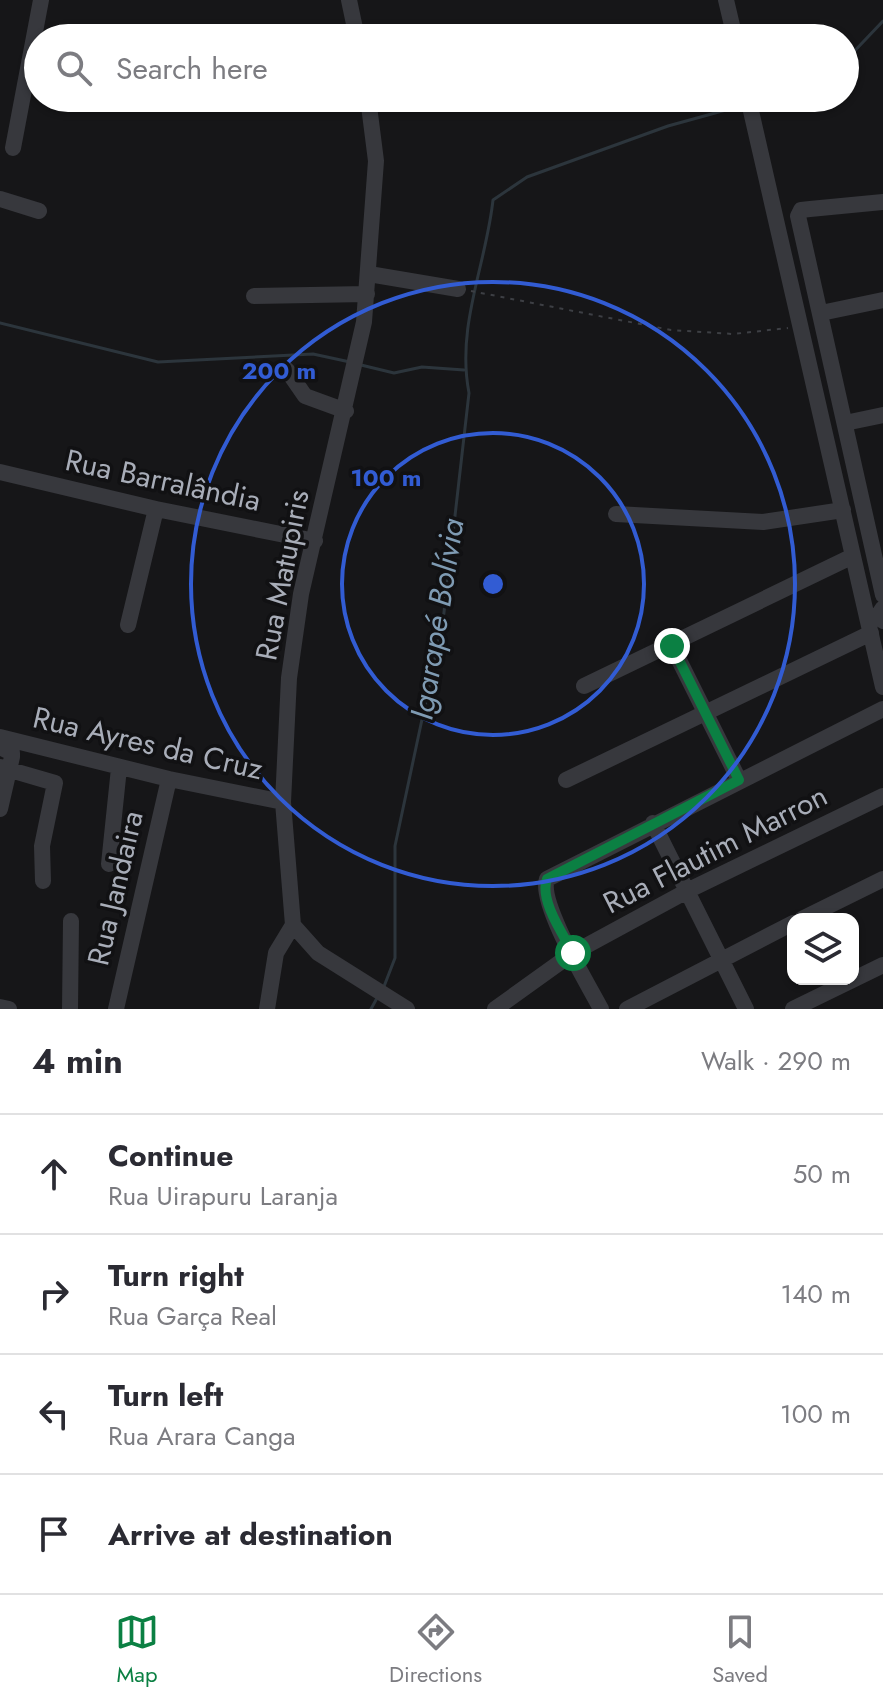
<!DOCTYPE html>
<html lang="en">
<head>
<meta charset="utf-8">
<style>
  :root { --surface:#fff; --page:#f7f7f7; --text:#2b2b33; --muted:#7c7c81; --line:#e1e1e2; --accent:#0b8043 }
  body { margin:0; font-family:Jost,sans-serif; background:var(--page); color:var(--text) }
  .controls { position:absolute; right:24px; bottom:24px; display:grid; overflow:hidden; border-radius:16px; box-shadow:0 2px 6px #0004 }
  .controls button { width:72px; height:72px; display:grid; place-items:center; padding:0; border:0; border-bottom:2px solid var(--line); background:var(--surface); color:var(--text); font:40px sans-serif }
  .stop { position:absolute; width:24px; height:24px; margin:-18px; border:6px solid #0b8043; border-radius:50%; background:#fff }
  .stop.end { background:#0b8043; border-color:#fff; box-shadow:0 2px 8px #0008 }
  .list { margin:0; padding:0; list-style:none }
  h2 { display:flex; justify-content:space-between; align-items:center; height:104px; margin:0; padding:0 32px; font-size:34px }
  h2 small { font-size:26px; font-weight:400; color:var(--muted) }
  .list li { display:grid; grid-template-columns:52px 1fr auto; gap:24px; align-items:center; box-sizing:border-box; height:120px; padding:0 32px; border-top:2px solid var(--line) }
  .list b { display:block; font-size:30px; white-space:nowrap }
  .list p { margin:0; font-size:26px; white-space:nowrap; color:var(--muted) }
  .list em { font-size:26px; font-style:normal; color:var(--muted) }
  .icon { flex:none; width:44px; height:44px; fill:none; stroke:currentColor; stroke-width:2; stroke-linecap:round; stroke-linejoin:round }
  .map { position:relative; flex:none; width:883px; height:1009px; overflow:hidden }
  .search { position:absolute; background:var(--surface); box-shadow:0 2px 6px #0004; left:24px; right:24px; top:24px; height:88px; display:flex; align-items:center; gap:20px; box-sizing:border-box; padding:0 28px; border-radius:44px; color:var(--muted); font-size:30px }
  .sheet { height:584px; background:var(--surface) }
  nav { display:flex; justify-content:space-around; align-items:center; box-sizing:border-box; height:112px; border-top:2px solid var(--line); background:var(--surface); font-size:22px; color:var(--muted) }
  nav a { display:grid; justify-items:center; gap:4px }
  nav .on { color:var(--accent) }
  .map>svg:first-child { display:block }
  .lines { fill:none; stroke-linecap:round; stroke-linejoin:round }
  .stream { stroke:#2c353c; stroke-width:3 }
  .path { stroke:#3d3f44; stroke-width:2; stroke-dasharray:4 6; stroke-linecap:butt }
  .minor { stroke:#37383d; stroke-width:16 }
  .route { stroke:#0b8043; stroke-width:10 }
  .ring { fill:none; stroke:#325cd3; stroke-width:4 }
  .labels { text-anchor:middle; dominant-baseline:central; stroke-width:7; stroke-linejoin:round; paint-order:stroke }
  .street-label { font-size:30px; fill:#a8adb8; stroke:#111113 }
  .water-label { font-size:32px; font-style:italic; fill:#7f9bb3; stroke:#111113 }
  .centre { fill:#325cd3; stroke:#111113; stroke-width:4 }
  .ring-label { font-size:24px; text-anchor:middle; font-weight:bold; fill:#325cd3; stroke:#111113; stroke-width:7; stroke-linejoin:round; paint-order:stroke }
</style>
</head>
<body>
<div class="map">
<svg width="883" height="1009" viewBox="0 0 883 1009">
  <rect width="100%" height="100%" fill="#161618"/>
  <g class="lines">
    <path class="stream" d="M845 61 883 21
      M756 103 783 98
      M0 323 158 362 313 354 350 362
      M361 365 394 373 422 367 464 370
      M383 989 395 958V846L443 621 469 393C456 326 486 265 493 200L527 177 668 126 744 105
      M371 1009 377 998"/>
    <path class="path" d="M471 291 671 330 733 334 788 328"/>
    <path class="minor" d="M349 0 357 38
      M726 0 735 38
      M368 98 376 161 364 322 301 594 289 678 283 802 293 925 318 953 407 1009
      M748 98 883 687
      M13 148 41 0
      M0 199 39 211
      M883 202 810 209 801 210 798 216 883 595
      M369 274 458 289
      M254 296 367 294
      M821 313 883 300
      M287 370 305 396 346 411
      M845 423 883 415
      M0 472 156 509 315 541
      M616 514 763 522 843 510
      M883 608 879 614 883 621
      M128 625 156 509
      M672 646 739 780
      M584 686 853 556
      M0 737 169 779 283 802
      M0 747 12 753V757L0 809
      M0 767 55 783 42 846 43 881
      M566 780 871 633
      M653 823 746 1009
      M109 864 119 768
      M802 919 883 879
      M0 1007 9 1009
      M70 1009 71 921
      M116 1009 169 779
      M267 1009 276 953 293 925
      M495 1009 573 953 689 890 883 796
      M601 1009C588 984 538 902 547 879L883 709
      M627 1009 793 923
      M793 1009 883 965"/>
  </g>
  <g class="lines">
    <path class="route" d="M573 953C563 934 539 900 547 879L739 780 672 646"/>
  </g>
  <g class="ring">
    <circle cx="493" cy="584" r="151"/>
    <circle cx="493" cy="584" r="302"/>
  </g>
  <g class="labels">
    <g class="street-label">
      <text transform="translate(163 480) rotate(12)">Rua Barralândia</text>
      <text transform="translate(282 575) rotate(-79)">Rua Matupiris</text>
      <text transform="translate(148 743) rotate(13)">Rua Ayres da Cruz</text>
      <text transform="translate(715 849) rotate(-27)">Rua Flautim Marron</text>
      <text transform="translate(115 888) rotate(-77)">Rua Jandaira</text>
    </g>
    <g class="water-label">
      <text transform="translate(437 619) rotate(-81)">Igarapé Bolívia</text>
    </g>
  </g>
  <circle cx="493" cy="584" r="12" class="centre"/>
  <g class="ring-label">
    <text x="279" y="379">200 m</text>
    <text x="386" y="486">100 m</text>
  </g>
</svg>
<div class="controls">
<button><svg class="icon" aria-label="layers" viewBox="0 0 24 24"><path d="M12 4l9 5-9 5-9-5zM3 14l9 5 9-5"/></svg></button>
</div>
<div class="stop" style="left:573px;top:953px"></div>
<div class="stop end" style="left:672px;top:646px"></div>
<div class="search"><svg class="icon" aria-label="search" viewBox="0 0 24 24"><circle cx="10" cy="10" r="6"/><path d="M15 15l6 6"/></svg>Search here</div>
</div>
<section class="sheet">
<h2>4 min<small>Walk · 290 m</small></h2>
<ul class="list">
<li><svg class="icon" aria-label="ahead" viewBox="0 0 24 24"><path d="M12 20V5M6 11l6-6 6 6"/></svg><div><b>Continue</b><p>Rua Uirapuru Laranja</p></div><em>50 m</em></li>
<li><svg class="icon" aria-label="right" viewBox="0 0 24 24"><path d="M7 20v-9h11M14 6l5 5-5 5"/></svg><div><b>Turn right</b><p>Rua Garça Real</p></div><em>140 m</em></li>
<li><svg class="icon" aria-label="left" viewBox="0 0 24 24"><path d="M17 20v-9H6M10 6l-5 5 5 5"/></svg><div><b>Turn left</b><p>Rua Arara Canga</p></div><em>100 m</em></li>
<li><svg class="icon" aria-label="arrive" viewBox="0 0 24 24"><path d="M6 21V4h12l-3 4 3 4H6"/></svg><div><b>Arrive at destination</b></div></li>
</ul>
</section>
<nav>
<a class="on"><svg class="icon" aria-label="map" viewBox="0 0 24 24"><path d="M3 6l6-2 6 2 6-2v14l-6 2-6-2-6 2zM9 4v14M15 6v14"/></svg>Map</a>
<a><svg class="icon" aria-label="directions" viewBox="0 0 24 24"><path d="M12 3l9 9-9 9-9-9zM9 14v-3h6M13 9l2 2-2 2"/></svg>Directions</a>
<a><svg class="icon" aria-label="saved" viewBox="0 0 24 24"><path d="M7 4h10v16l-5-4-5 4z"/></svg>Saved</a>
</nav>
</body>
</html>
